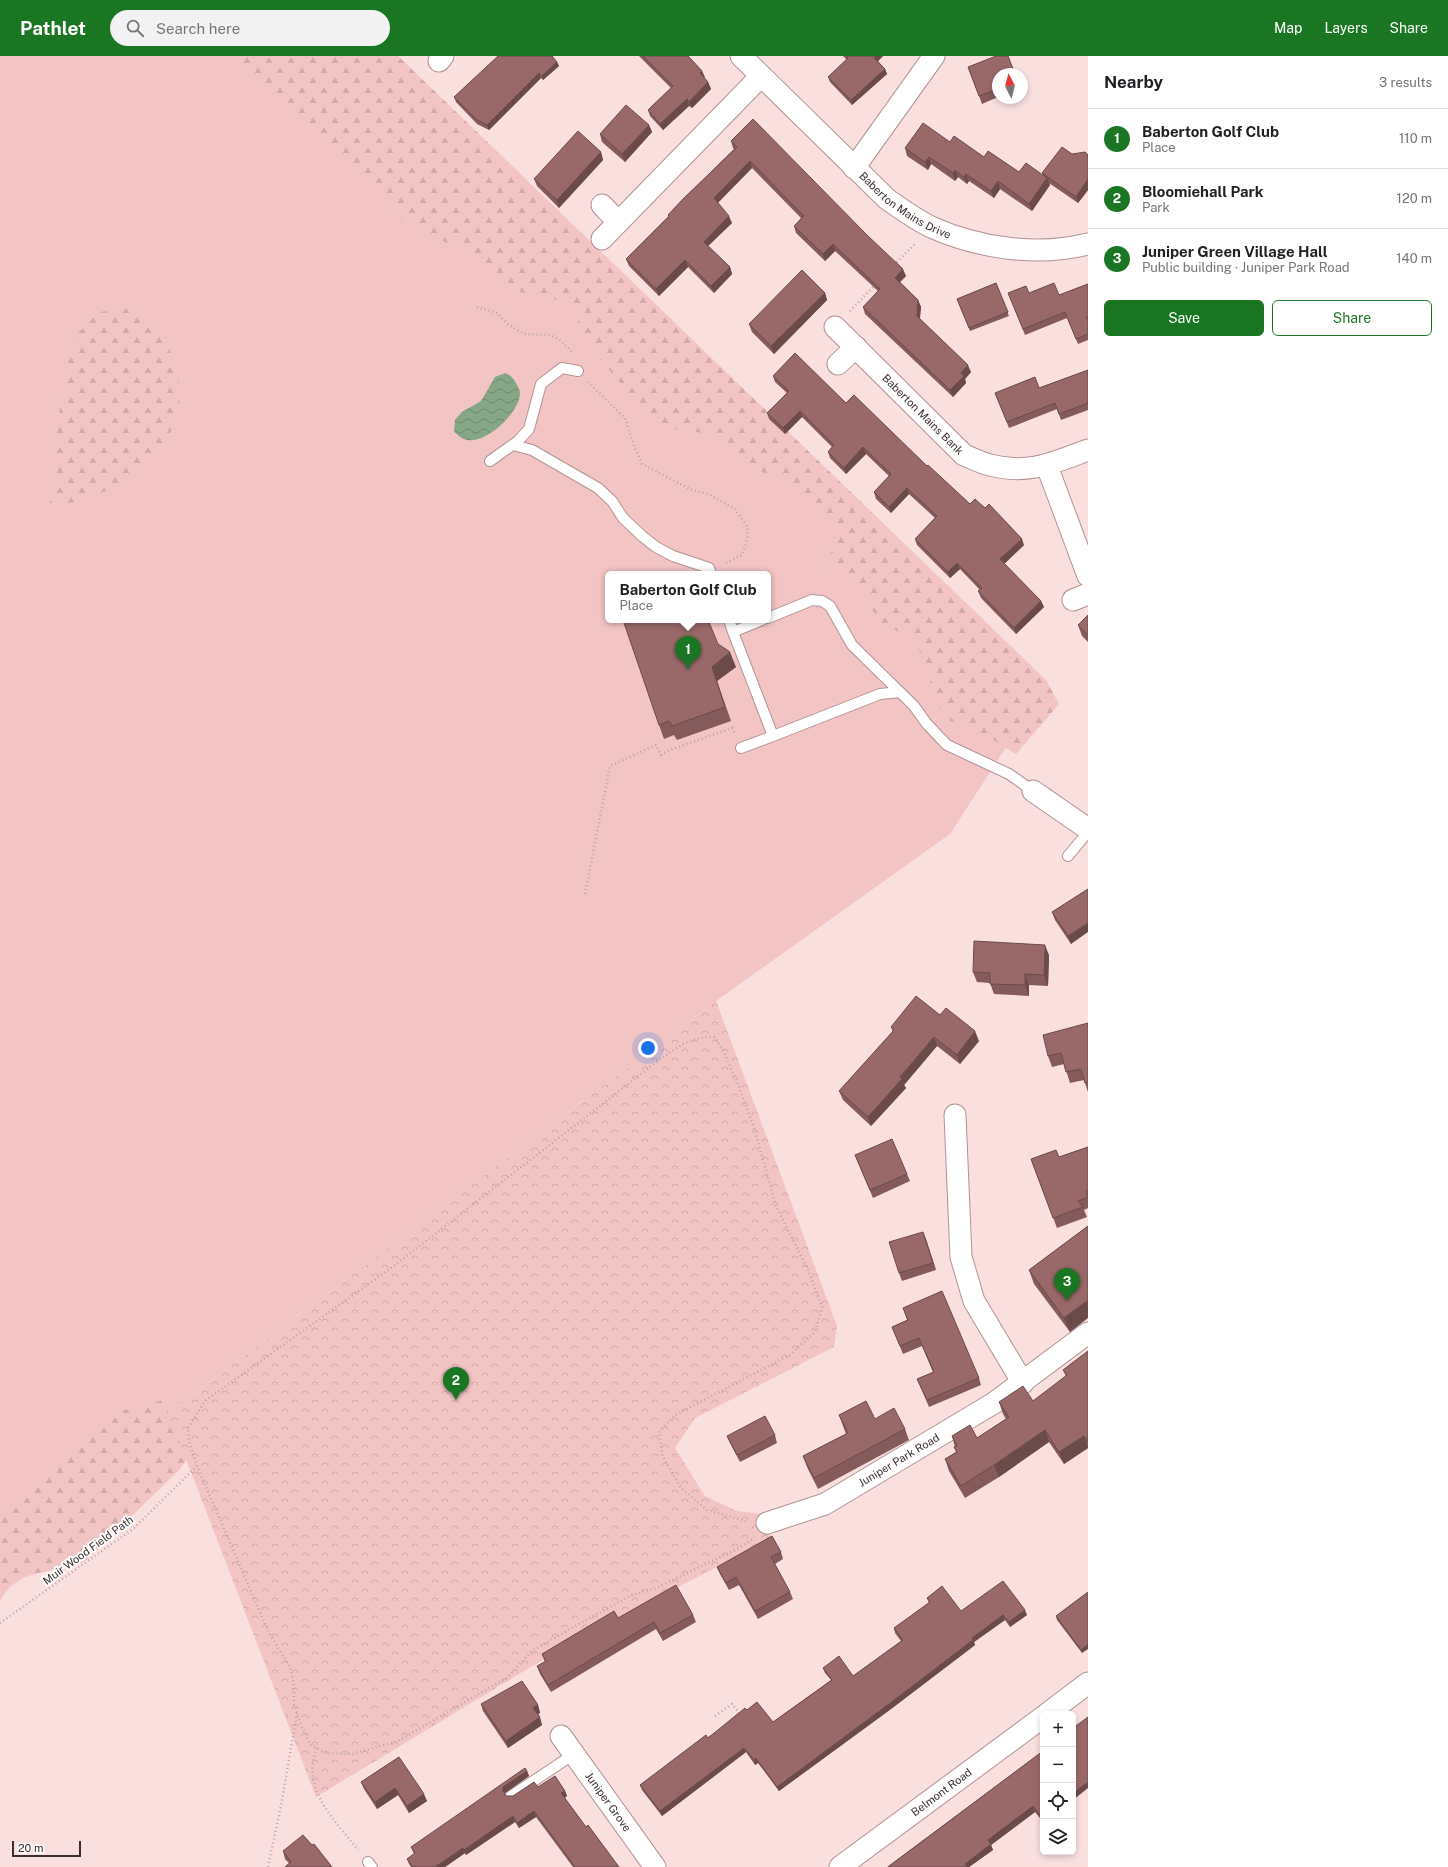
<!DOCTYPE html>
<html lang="en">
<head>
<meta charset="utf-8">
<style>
  :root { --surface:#fff; --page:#f2f2f2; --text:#202124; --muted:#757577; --line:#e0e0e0; --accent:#1b7624 }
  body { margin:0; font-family:"Public Sans",sans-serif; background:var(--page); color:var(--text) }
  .controls { position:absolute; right:12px; bottom:12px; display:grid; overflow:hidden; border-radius:6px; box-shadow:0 2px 6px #0003 }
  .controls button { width:36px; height:36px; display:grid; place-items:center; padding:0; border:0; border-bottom:1px solid var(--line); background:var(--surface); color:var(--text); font:20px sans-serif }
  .compass { position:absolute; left:992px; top:12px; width:36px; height:36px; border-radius:50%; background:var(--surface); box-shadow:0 2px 6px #0003; rotate:353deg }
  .scale { position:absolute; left:12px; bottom:10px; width:69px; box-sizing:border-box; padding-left:4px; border:2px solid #3b2e2e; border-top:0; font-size:11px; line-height:14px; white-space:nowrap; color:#3b2e2e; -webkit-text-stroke:3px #fff; paint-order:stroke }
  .you { position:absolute; left:648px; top:992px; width:14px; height:14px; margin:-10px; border:3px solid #fff; border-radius:50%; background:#1a73e8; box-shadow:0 0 0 6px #1a73e833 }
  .badge { display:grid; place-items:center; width:26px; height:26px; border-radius:50%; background:var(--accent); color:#fff; font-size:13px; font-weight:700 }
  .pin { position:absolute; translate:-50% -33px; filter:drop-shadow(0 1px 2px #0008) }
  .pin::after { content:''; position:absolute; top:21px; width:14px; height:12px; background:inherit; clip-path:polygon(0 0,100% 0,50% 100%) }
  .popup { position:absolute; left:605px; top:515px; width:166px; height:52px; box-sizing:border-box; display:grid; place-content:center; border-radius:6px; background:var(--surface); filter:drop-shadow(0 1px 3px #0005); font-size:13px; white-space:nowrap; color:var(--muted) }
  .popup b { font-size:15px; color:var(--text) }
  .popup::after { content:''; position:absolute; left:50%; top:100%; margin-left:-8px; border:8px solid transparent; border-top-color:var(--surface) }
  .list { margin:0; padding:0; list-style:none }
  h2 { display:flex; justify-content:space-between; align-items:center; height:52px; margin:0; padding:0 16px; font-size:17px }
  h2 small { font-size:13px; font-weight:400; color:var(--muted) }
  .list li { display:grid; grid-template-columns:26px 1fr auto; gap:12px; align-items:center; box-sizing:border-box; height:60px; padding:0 16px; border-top:1px solid var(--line) }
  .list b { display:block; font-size:15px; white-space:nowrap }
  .list p { margin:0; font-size:13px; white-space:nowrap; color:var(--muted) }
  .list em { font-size:13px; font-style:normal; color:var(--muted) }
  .actions { display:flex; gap:8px; padding:12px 16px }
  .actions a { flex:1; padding:9px 0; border:1px solid var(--accent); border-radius:6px; text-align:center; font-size:14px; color:var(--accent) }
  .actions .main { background:var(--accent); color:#fff }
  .icon { flex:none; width:22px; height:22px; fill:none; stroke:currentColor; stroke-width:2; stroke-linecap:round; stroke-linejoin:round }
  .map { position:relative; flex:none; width:1088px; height:1811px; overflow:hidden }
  header { display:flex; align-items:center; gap:24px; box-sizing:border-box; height:56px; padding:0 20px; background:var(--accent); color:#fff }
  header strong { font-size:19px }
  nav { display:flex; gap:22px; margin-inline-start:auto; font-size:14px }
  .search { width:280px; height:36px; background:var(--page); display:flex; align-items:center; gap:10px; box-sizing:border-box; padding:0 14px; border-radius:22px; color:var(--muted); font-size:15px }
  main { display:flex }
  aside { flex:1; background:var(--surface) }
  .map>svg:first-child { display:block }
  .grass { fill:#f3c4c4; fill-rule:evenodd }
  .forest { fill:url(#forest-firs) }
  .park { fill:url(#park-crowns) }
  .water { fill:url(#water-waves) }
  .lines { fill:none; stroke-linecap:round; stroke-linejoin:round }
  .service-casing { stroke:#b29292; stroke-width:12 }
  .minor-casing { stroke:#b29292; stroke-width:23 }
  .path { stroke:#baa4a4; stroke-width:2.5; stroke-dasharray:1 3; stroke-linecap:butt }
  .service { stroke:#fff; stroke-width:10 }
  .minor { stroke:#fff; stroke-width:21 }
  .wall { fill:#845a5b }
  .shaded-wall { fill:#6b4a4a }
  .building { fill:#99696a; stroke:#6b4a4a }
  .labels { text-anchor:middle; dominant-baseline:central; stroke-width:4; stroke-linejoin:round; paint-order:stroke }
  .street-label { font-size:11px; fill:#3b2e2e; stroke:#fff }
</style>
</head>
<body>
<header>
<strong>Pathlet</strong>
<div class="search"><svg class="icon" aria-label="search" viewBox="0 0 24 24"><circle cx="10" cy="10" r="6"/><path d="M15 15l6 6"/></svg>Search here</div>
<nav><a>Map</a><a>Layers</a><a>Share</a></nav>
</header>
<main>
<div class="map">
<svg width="1088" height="1811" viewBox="0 0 1088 1811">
  <defs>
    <pattern id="forest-firs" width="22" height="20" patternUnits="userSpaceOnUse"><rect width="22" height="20" fill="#f3c4c4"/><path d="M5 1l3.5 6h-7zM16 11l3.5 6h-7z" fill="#d1a9a9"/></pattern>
    <pattern id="park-crowns" width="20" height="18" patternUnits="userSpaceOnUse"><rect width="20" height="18" fill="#f3c4c4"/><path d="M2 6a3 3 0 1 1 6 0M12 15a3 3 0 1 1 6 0" fill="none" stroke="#d1a9a9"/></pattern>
    <pattern id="water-waves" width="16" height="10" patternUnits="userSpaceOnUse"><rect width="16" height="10" fill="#86a785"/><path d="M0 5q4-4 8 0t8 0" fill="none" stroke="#6f886d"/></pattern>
  </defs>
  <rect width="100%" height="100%" fill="#fadfdf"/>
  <path class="grass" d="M0 0H374L1042 636 950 778 716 945 195 1337 166 1351 0 1537ZM608 518H768V564H608Z"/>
  <path class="forest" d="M228 0H398L1046 624 1059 648 1016 698 989 681 950 665 927 636 932 621 915 585 879 565 854 521 823 510 842 477 817 457 791 427 746 410 704 377 673 373 650 362 577 276 579 261 570 245 539 242 511 233 464 195 407 168Z
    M131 252 154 272 172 298 180 330 179 364 159 393 111 433 80 446 50 448 56 375 67 309 75 280 99 256Z
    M162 1344 176 1345 196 1361 197 1389 180 1413 92 1499C88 1502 84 1507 79 1508 49 1518 18 1512 0 1545V1456L44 1425 88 1379 124 1354Z"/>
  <path class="park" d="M716 945 837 1270 834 1291 695 1362 675 1392 705 1440 737 1455 763 1458 771 1483 616 1563 529 1612 316 1741 166 1351 195 1337Z"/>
  <path class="water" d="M505 317C510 319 511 320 514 324 517 329 520 333 520 338 519 357 484 391 464 383 461 382 457 378 454 376L455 364 462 356 481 345 495 321Z"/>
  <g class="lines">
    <defs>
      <path id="service" d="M513 389 532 394 598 432 612 445 623 462 642 480 656 491 673 500 709 512 711 518
        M490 405 518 385 529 373 541 328 562 312 578 315
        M768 562 812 544 822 545 830 550 852 589 914 650 927 668 947 689 1009 718 1033 735
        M729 564 733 576
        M762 564 733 576 773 680 880 638 900 636
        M741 692 773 680
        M1068 800 1088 776
        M511 1740 574 1698
        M368 1806 372 1811"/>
      <g id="minor">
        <path id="s1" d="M741 0 887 143C901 153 915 163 931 171 978 192 1038 201 1088 188"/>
        <path d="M439 5 443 0"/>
        <path d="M854 112 934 0"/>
        <path d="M602 149 618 166"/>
        <path d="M602 183 761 20"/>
        <path id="s2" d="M835 271 964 399C972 402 981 407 990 409 1028 419 1053 407 1088 394"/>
        <path d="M838 308 856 291"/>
        <path d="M1047 410 1088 520"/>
        <path d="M1073 544 1088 538"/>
        <path d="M1033 735 1088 773"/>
        <path d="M955 1059 961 1201 974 1245 1023 1327"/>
        <path id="s3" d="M767 1467 825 1448 994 1347 1088 1277"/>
        <path d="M1047 1658 1088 1627"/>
        <path id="s4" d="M561 1680 655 1811"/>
        <path id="s5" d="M840 1811 1043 1661"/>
      </g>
    </defs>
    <use href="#service" class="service-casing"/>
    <use href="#minor" class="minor-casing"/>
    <path class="path" d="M894 209 916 187
      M477 251 497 257 508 268 524 278 549 279 558 282 572 296
      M850 255 875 229
      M588 326 625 362 634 390 642 408 692 434 708 438 735 453 747 470 748 481 742 499 724 508
      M585 838 610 710 656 689 661 699 670 694 732 672 735 678
      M746 1465 707 1454 681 1432 663 1401 659 1376 675 1359 790 1299 815 1276 822 1251 808 1214 776 1150 754 1072 739 1031 723 994 714 981C688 980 674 994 654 1008L395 1209 205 1345 188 1372 189 1385 197 1410 269 1577 290 1611 294 1629V1648L301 1669 311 1689 326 1697 353 1698 398 1685 508 1621 532 1595 577 1569 632 1539 654 1533 737 1493 753 1483
      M0 1567 133 1473 197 1410
      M715 1660 732 1648 740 1658
      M317 1692C300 1733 335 1764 358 1794
      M268 1811 281 1750 297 1657"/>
    <use href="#service" class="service"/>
    <use href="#minor" class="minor"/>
  </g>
  <path class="wall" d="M639 0H688L702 15 704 22 708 26 711 33 692 52 689 50 663 74 650 60 648 54 671 32Z
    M843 0H883L878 5 885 13 887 18 852 49 830 26 828 21 847 4Z
    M557 6 559 10 543 24 541 22 489 74 477 68 456 46 454 41Z
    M968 11 998 18V41L982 48Z
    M649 69 652 76 625 106 602 86 600 78Z
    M731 85 906 220 900 226 918 244 921 251 920 263 971 316 965 323 966 327 953 341 865 258 863 251 878 235 835 195 825 205 796 177 794 170 801 162 752 112 718 147 732 167 708 190 730 211 732 218 714 237 688 211 659 240 629 210 626 203 668 161V159L734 93 733 92Z
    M950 86 1019 116 1043 119 1042 117 1072 98 1088 99V134L1078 147 1049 127 1050 129 1032 155 1000 133 994 142 969 125 967 128 958 121 955 125 931 108 928 114 907 100 905 92Z
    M601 96 603 104 559 152 537 130 534 123Z
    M996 227 1009 260 970 275 957 243Z
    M1088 228V284L1078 288 1067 262 1025 279 1008 237H1029L1059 239Z
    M825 237 827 244 774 298 752 276 749 268Z
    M1088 314V354L1061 364 1057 353 1009 372 995 337 1039 332Z
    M773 320 846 347 927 410 970 448 1024 489 1004 508 1041 545 1044 551 1016 578 981 542 978 535 980 534 960 513 950 522 917 489 915 483 935 462 909 438 891 457 876 443 874 436 889 420 866 398 846 418 830 402 828 396 832 391 802 361 785 378 769 363 767 357 787 337 775 326Z
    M1088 559V586L1082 580 1078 569Z
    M718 588 736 611 717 625 731 665 677 684 674 679 664 683 659 669Z
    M1088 833 1071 888 1055 864 1052 856Z
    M1049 899 1048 930 1029 929V940L994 938 990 927 977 926 973 916Z
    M940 959 979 985 960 1008 937 990 904 1029 906 1032 871 1070 843 1044 839 1035 893 976 891 971Z
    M1088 967V1036L1084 1024 1070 1027 1064 1008 1052 1011 1048 1000Z
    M1088 1091V1152L1084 1154 1087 1161 1057 1172 1031 1103 1059 1101Z
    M855 1099 907 1118 910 1125 873 1142Z
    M1088 1170 1070 1276 1034 1228 1029 1214Z
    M923 1176 936 1214 902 1225 899 1217Z
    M903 1252 979 1322 981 1329 929 1351 917 1323 933 1316 922 1290 903 1298 892 1271 907 1264Z
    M1088 1295V1392L1064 1408 1049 1386 999 1421 965 1442 949 1415 945 1403 956 1396 954 1391H955L952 1380 977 1382 1006 1363 1003 1358 999 1346 1033 1345 1066 1320 1063 1314Z
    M839 1359 875 1363 905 1373 909 1384 818 1433 807 1411 803 1400 846 1378 843 1370Z
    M775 1379 777 1387 740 1406 730 1387 727 1380Z
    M781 1496 783 1503 775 1508 790 1536 793 1543 758 1563 739 1529 729 1534 720 1518 717 1511Z
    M1088 1536 1082 1597 1057 1564 1056 1560Z
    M927 1542 961 1555 1027 1559 1010 1571 1005 1564 974 1586 975 1589 891 1653 779 1735 758 1707 755 1709 746 1696 662 1760 642 1734 640 1729 747 1654 773 1666 831 1624 825 1617 823 1612 853 1620 901 1585 895 1577 894 1572 929 1547Z
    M693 1559 696 1566 663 1585 656 1573 551 1636 540 1618 537 1610 545 1606 542 1598 618 1562Z
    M481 1648 538 1649 540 1657 538 1658 542 1669 508 1692 483 1655Z
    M1043 1695V1766L1035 1756 991 1789 993 1794 969 1811H887Z
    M399 1701 427 1745 409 1757 398 1739 377 1753 364 1733 361 1726Z
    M527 1715 529 1720 505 1737V1739L506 1740H513L538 1731 565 1735 567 1740 565 1742 586 1771 619 1811H573L536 1761 519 1772 515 1766 466 1799 465 1797 445 1811H411L409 1808 407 1803 414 1798 411 1791Z
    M314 1788 332 1811H285L289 1807 285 1803 283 1795 312 1789Z"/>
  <path class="shaded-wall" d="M876 0H883L876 7 874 2Z
    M557 6 559 10 543 24 542 20Z
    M885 13 887 18 852 49 851 44Z
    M702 15 705 21 702 24 700 17Z
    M539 17 541 22 489 74 487 69Z
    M708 26 711 33 692 52 689 46Z
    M687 43 689 50 663 74 660 68Z
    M649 69 652 76 625 106 622 98Z
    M601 96 603 104 559 152 557 144Z
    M929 101 931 108 928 114 925 106Z
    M750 105 752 112 716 148 714 142Z
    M955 114 958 121 955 125 953 117Z
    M966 118 969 125 967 128 964 121Z
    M1047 122 1050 129 1032 155 1029 148Z
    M1088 123V134L1078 147 1076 141Z
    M998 125 1000 133 994 142 991 135Z
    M729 160 732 167 706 192 704 186Z
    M833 188 835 195 825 205 823 198Z
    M685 204 688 211 659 240 656 233Z
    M730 211 732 218 714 237 711 230Z
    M903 213 906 220 898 228 895 222Z
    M825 237 827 244 774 298 771 290Z
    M918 244 921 251 919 267 917 260Z
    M968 309 971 316 965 323 966 327 953 341 950 334 961 317Z
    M800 355 802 361 785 378 783 372Z
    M863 391 866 398 846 418 844 412Z
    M907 432 909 438 891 457 889 451Z
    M1022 483 1024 489 1002 510 1000 503Z
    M957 507 960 513 950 522 948 516Z
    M1041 545 1044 551 1016 578 1014 572Z
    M730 596 736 611 717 625 731 665 712 611Z
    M1088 867V876L1071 888 1068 880Z
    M1045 889 1049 899 1048 930 1044 919Z
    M1025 918 1029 929V940L1025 929Z
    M975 975 979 985 960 1008 957 999Z
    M934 981 937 990 904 1029 906 1032 871 1070 868 1061Z
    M923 1176 926 1183 936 1214 933 1207Z
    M1088 1244V1262L1070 1276 1064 1262Z
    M1045 1374 1049 1386 999 1421 994 1409Z
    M1084 1380 1088 1392 1064 1408 1059 1396Z
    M1025 1554 1027 1559 1010 1571 1009 1566Z
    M1003 1559 1005 1564 974 1586 975 1589 891 1653 779 1735 777 1731 972 1582Z
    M1088 1588V1593L1082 1597 1081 1594Z
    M538 1649 540 1657 536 1659 533 1652Z
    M540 1661 542 1669 508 1692 506 1685Z
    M744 1692 746 1696 662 1760 660 1755Z
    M756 1702 758 1707 755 1709 754 1704Z
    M527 1715 529 1720 505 1737V1741L503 1735V1731Z
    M1088 1726V1732L1073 1744V1737Z
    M395 1732 398 1739 377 1753 375 1746Z
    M565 1735 567 1740 563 1743 561 1737Z
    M424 1738 427 1745 409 1757 407 1750Z
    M1033 1750 1035 1756 991 1789 993 1794 969 1811H966L965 1808 988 1784Z
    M534 1755 536 1761 519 1772 517 1767Z
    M513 1760 515 1766 466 1799 464 1794Z
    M463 1792 465 1797 445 1811H435Z"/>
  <path class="building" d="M498 0H552L557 6 542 20 539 17 487 69 476 63 454 41Z
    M643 0H688L702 15 700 17 708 26 689 46 687 43 660 68 648 54 673 30Z
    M846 0H876L874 2 885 13 851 44 828 21 848 2Z
    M996 0H1008L1015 18H998V33L979 40 968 11Z
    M626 49 649 69 622 98 600 78Z
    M753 63 867 179 903 213 895 222 918 244 917 260 968 309 961 317 964 320 950 334 863 251 880 233 833 188 823 198 794 170 804 160 750 105 714 142 729 160 704 186 730 211 711 230 685 204 656 233 626 203 669 160 668 159 683 143 737 91 731 85Z
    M923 67 950 86 954 80 984 101 988 95 1019 116 1026 107 1047 122 1029 148 998 125 991 135 966 118 964 121 955 114 953 117 929 101 925 106 905 92Z
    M578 75 601 96 557 144 534 123Z
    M1062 91 1072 98 1085 96 1088 99V123L1076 141 1042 117Z
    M802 214 825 237 771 290 749 268Z
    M996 227 1008 256 969 272 957 243Z
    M1054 227 1059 239 1088 228V260L1086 261 1088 265V278L1076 283 1065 256 1023 273 1008 237 1026 230 1029 237Z
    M795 297 846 347 854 339 927 410 928 409 970 448 975 443 985 452 989 448 1022 483 1000 503 1041 545 1014 572 978 535 982 532 957 507 948 516 915 483 937 460 907 432 889 451 874 436 891 418 863 391 844 412 828 396 834 389 800 355 783 372 767 357 789 335 773 320Z
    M1088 314V347L1059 358 1055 347 1007 366 995 337 1035 321 1039 332Z
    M1088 559V579L1078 569Z
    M623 564H708L718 588 730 596 712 611 725 651 672 670 669 665 659 669Z
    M1088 833V867L1068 880 1052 856Z
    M974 885 1045 889 1044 919 1025 918V929L990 928V917L973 916Z
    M916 940 940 959 946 952 975 975 957 999 934 981 900 1021 902 1023 868 1061 839 1035 894 974 891 971Z
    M1088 967V1026L1085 1027 1081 1013 1066 1016 1061 997 1048 1000 1043 979Z
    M892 1083 907 1118 870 1134 855 1099Z
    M1088 1091V1134L1086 1135 1088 1141 1078 1145 1083 1151 1053 1162 1031 1103 1056 1094 1059 1101Z
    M1088 1170V1244L1064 1262 1029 1214Z
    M923 1176 933 1207 899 1217 889 1186Z
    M942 1235 979 1322 927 1344 917 1323 934 1316 919 1282 900 1290 892 1271 908 1264 903 1252Z
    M1088 1295V1386L1084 1380 1059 1396 1045 1374 994 1409 961 1430 945 1403 957 1396 954 1391 957 1390 952 1380 970 1369 977 1382 1009 1361 999 1346 1023 1330 1033 1345 1067 1319 1063 1314Z
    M866 1345 875 1363 894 1352 905 1373 814 1422 803 1400 848 1377 839 1359Z
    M765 1360 775 1379 737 1399 727 1380Z
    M772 1480 781 1496 771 1501 790 1536 755 1555 736 1521 726 1527 717 1511Z
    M1003 1525 1025 1554 1009 1566 1003 1559 972 1582 973 1584 889 1648 777 1731 756 1702 754 1704 744 1692 660 1755 640 1729 706 1679 708 1682 745 1652 747 1654 757 1646 773 1666 832 1624 823 1612 839 1600 853 1620 903 1584 894 1572 930 1546 927 1542 942 1530 961 1555Z
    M676 1529 693 1559 660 1577 654 1566 548 1629 537 1610 546 1605 542 1598 614 1555 618 1562Z
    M1088 1536V1588L1081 1594 1056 1560Z
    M522 1625 538 1649 533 1652 540 1661 506 1685 481 1648Z
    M1088 1661V1726L1073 1737V1672Z
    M1043 1695V1763L1033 1750 988 1784 991 1788 965 1808 967 1811H888Z
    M399 1701 424 1738 407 1750 395 1732 375 1746 361 1726Z
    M525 1712 527 1715 503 1731V1735L506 1740H513L534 1726 538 1731 555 1720 565 1735 561 1737 586 1771 588 1769 619 1811H575L534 1755 517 1767 513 1760 464 1794 463 1792 435 1811H413L407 1803 415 1797 411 1791Z
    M303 1779 312 1789 314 1788 332 1811H285L291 1806 283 1795Z"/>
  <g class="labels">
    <g class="street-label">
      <text stroke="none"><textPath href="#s1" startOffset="223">Baberton Mains Drive</textPath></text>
      <text stroke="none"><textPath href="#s2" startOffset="124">Baberton Mains Bank</textPath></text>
      <text stroke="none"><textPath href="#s3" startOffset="147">Juniper Park Road</textPath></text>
      <text transform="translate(88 1494) rotate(-36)">Muir Wood Field Path</text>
      <text stroke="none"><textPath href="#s5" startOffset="126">Belmont Road</textPath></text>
      <text stroke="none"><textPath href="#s4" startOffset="81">Juniper Grove</textPath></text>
    </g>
  </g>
</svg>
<div class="controls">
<button>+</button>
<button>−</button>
<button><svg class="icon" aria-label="locate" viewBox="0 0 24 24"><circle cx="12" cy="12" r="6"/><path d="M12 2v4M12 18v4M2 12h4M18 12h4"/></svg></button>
<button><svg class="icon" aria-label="layers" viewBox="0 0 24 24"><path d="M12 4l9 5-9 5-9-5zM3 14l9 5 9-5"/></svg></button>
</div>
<svg class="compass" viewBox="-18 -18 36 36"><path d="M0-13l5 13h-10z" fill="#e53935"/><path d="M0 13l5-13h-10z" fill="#757577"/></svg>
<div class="scale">20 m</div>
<div class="you"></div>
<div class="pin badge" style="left:688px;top:613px">1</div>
<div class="popup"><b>Baberton Golf Club</b>Place</div>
<div class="pin badge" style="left:456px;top:1344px">2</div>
<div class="pin badge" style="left:1067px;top:1245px">3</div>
</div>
<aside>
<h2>Nearby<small>3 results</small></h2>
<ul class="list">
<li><span class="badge">1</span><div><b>Baberton Golf Club</b><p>Place</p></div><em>110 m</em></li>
<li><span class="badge">2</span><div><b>Bloomiehall Park</b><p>Park</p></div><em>120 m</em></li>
<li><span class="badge">3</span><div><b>Juniper Green Village Hall</b><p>Public building · Juniper Park Road</p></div><em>140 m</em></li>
</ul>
<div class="actions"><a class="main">Save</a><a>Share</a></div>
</aside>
</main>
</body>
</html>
